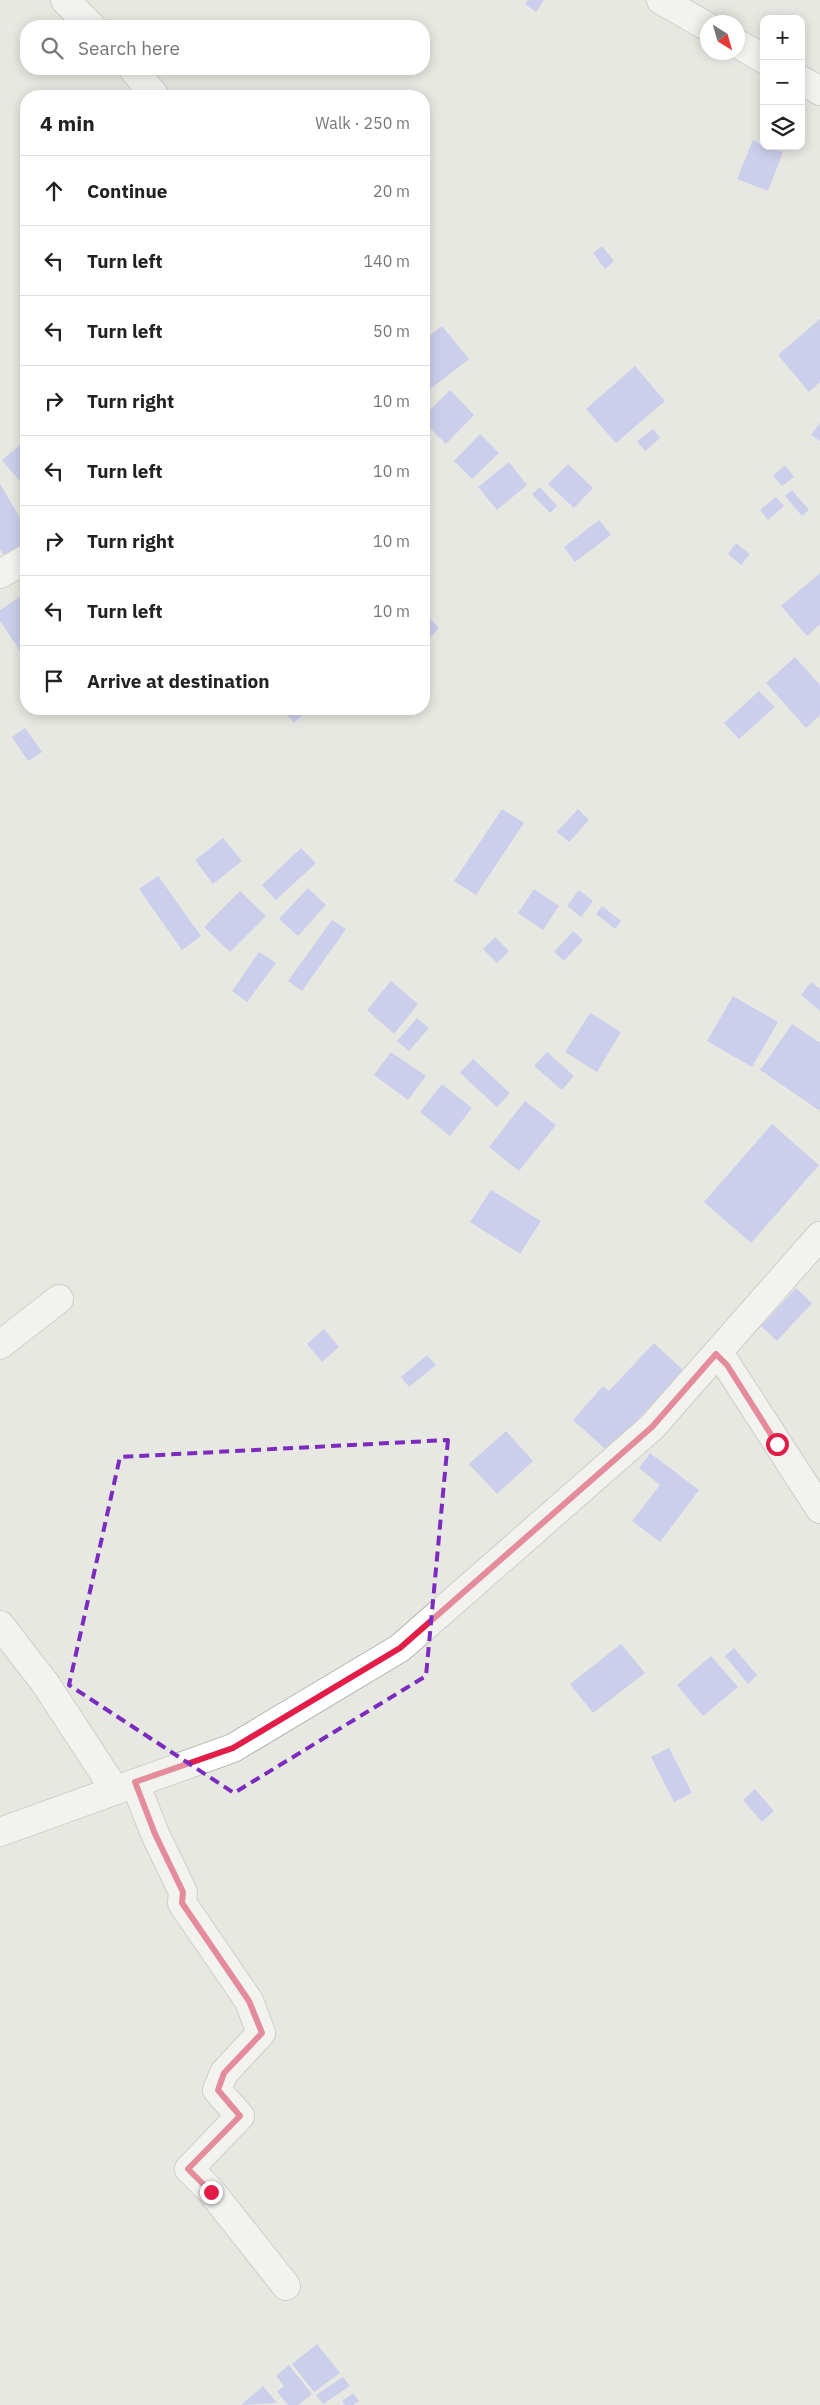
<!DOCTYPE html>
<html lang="en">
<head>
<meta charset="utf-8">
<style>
  :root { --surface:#fff; --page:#f2f2f2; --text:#222; --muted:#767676; --line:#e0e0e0 }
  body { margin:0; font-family:"IBM Plex Sans",sans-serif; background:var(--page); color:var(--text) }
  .controls { position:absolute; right:15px; top:15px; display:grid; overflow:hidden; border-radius:10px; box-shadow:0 2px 12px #0003 }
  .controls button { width:45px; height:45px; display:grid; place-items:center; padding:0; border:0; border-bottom:1px solid var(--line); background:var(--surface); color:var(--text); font:25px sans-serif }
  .compass { position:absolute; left:700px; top:15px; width:45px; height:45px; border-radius:50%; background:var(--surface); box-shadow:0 2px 12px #0003; rotate:143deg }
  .stop { position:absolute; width:15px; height:15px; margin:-11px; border:4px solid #e11d48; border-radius:50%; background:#fff }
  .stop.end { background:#e11d48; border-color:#fff; box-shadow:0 1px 5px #0008 }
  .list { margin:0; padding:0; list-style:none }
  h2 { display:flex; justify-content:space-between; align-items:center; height:65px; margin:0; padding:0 20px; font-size:21px }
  h2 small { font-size:16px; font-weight:400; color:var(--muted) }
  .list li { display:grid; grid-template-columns:32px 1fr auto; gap:15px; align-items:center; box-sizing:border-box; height:70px; padding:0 20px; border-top:1px solid var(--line) }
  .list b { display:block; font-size:19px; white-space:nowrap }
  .list em { font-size:16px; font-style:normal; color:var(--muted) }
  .icon { flex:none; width:28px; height:28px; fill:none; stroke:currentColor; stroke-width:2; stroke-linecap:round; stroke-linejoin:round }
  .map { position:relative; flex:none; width:820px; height:2405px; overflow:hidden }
  .search { position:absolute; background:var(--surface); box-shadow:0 2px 12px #0003; left:20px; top:20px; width:410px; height:55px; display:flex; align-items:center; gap:12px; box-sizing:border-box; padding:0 18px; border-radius:20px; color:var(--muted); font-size:19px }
  .panel { position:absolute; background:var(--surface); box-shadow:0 2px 12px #0003; left:20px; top:90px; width:410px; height:625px; border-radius:20px }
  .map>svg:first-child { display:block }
  .building { fill:#aab2f6 }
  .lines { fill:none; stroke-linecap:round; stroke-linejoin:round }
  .street-casing { stroke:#b3b2ac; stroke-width:30 }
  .street { stroke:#fff; stroke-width:28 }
  .route { stroke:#e11d48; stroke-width:6 }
  .marked { fill:none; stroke:#7b2cbf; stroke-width:4; stroke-dasharray:10 6; stroke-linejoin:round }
</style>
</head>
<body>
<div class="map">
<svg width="820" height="2405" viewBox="0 0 820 2405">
  <rect width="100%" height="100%" fill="#e8e8e2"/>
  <path class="building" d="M528 0H544L536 12 525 4Z
    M753 140 764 146 783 152 768 191 737 179Z
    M602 246 614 261 605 269 593 253Z
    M820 319V382L809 392 778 355Z
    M442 326 469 359 424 394V340Z
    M635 366 665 401 616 443 586 409Z
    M450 390 474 415 446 444 424 422V416Z
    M820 423V441L811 435Z
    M653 429 660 438 645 451 637 441Z
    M480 434 499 453 472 479 454 461Z
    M26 440V489L2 460Z
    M509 462 527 485 497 510 478 487Z
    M568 464 593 488 574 508 548 484Z
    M785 465 794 477 782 486 773 476Z
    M0 484 26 528V544L5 557 0 549Z
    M540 487 557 506 550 513 532 494Z
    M792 490 809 510 802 516 785 496Z
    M776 497 784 506 768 520 760 510Z
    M599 520 611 535 575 562 564 547Z
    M736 543 750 554 741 565 728 554Z
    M820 573V624L807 636 781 606Z
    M24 594 26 597V660L0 621V610Z
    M429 618 439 628 428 640 424 636V624Z
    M795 657 820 685V715L806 728 766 683Z
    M759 691 775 707 739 739 724 723Z
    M282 709H310L294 723Z
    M25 728 42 752 28 761 12 737Z
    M502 809 524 823 476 895 454 881Z
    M578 809 589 820 569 842 557 832Z
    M223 838 242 861 213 884 195 860Z
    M301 848 316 863 276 900 262 885Z
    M158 876 201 936 182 950 139 889Z
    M308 888 326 905 298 936 279 919Z
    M534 889 559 906 543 930 518 913Z
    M579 890 593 901 581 917 567 906Z
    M240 891 266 916 230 952 204 927Z
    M602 906 621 921 615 929 596 914Z
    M332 920 346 929 302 991 288 981Z
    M573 931 583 940 564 961 554 952Z
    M495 937 509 951 497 963 483 949Z
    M259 952 276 963 247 1002 232 991Z
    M391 981 418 1004 394 1034 367 1010Z
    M811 982 820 989V1011L801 995Z
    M733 996 778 1022 752 1067 707 1041Z
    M590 1013 621 1032 597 1072 565 1052Z
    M417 1018 429 1028 409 1051 397 1041Z
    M792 1024 820 1043V1111L760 1070Z
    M391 1052 426 1076 408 1100 374 1075Z
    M547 1052 574 1076 562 1090 534 1066Z
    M473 1059 510 1093 497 1107 460 1073Z
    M442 1084 472 1108 450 1136 420 1112Z
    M525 1101 556 1125 519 1171 489 1147Z
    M772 1124 819 1165 751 1243 704 1202Z
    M491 1190 541 1221 520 1254 470 1222Z
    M796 1288 812 1303 777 1341 761 1326Z
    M324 1329 339 1347 322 1362 307 1344Z
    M654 1343 684 1371 639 1418 643 1422 613 1456 573 1420 603 1386 609 1391Z
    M427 1355 436 1365 409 1387 401 1377Z
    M506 1431 533 1461 497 1494 469 1464Z
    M650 1453 699 1490 660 1542 632 1521 660 1485 639 1468Z
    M621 1644 645 1673 593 1713 570 1684Z
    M734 1648 757 1675 748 1684 725 1656Z
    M711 1656 738 1687 703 1716 677 1685Z
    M669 1748 692 1793 674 1802 651 1757Z
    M755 1789 774 1811 762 1822 743 1800Z
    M317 2344 340 2373 314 2392 292 2364Z
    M289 2365 312 2394 298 2405H288L277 2392 284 2386 276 2376Z
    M343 2377 350 2386 323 2404 316 2395Z
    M263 2386 277 2403 241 2405Z
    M353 2393 359 2401 353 2405H345L342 2401Z"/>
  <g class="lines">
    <defs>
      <path id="street" d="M65 0 91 26
        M661 0 708 27
        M738 44 764 59
        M133 69 155 96
        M801 80 820 91
        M0 574 26 559
        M0 1345 59 1299
        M717 1354 727 1365 820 1509
        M0 1625 45 1683 115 1790
        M135 1783 155 1834 183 1892 182 1903 249 2001 261 2033 224 2073 217 2090 240 2116 189 2169 211 2191 286 2286
        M0 1832 233 1748 400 1648 652 1427 820 1236"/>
    </defs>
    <use href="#street" class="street-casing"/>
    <use href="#street" class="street"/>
  </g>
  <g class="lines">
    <path class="route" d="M211 2192 188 2169 240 2116 218 2090 224 2073 262 2033 249 2001 182 1903 183 1892 155 1834 135 1782 233 1748 400 1648 652 1427 716 1354 727 1365 777 1444"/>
  </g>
  <path d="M0 0H820V2405H0ZM448 1440 426 1676 234 1793 69 1685 120 1457Z" fill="#e8e8e2" fill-opacity=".55" fill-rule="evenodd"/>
  <path class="marked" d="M448 1440 426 1676 234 1793 69 1685 120 1457Z"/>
</svg>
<div class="controls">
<button>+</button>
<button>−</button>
<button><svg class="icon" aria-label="layers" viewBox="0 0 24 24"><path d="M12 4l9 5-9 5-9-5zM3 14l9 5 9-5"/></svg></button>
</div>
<svg class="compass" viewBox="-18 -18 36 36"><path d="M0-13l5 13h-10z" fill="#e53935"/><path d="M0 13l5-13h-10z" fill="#767676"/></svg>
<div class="stop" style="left:777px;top:1444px"></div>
<div class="stop end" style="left:211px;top:2192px"></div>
<div class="search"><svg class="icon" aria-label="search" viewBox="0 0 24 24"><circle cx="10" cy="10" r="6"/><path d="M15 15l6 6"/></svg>Search here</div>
<section class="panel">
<h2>4 min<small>Walk · 250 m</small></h2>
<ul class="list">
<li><svg class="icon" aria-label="ahead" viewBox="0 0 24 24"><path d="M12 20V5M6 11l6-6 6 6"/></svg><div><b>Continue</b></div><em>20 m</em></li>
<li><svg class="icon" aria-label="left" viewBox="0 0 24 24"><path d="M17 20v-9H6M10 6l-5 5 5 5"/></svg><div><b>Turn left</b></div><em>140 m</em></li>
<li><svg class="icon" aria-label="left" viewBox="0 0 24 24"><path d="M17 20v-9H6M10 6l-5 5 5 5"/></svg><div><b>Turn left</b></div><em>50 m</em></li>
<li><svg class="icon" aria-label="right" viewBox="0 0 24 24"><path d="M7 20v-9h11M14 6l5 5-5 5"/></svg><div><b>Turn right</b></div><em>10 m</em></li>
<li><svg class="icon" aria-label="left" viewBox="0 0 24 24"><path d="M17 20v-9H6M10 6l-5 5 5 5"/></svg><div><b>Turn left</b></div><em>10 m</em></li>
<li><svg class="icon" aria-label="right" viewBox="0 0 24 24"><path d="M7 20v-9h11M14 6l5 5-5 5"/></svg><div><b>Turn right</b></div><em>10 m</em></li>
<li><svg class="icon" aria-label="left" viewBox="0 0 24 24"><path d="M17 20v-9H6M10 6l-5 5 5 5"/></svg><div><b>Turn left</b></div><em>10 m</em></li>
<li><svg class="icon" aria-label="arrive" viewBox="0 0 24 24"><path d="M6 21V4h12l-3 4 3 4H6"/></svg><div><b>Arrive at destination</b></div></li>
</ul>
</section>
</div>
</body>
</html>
